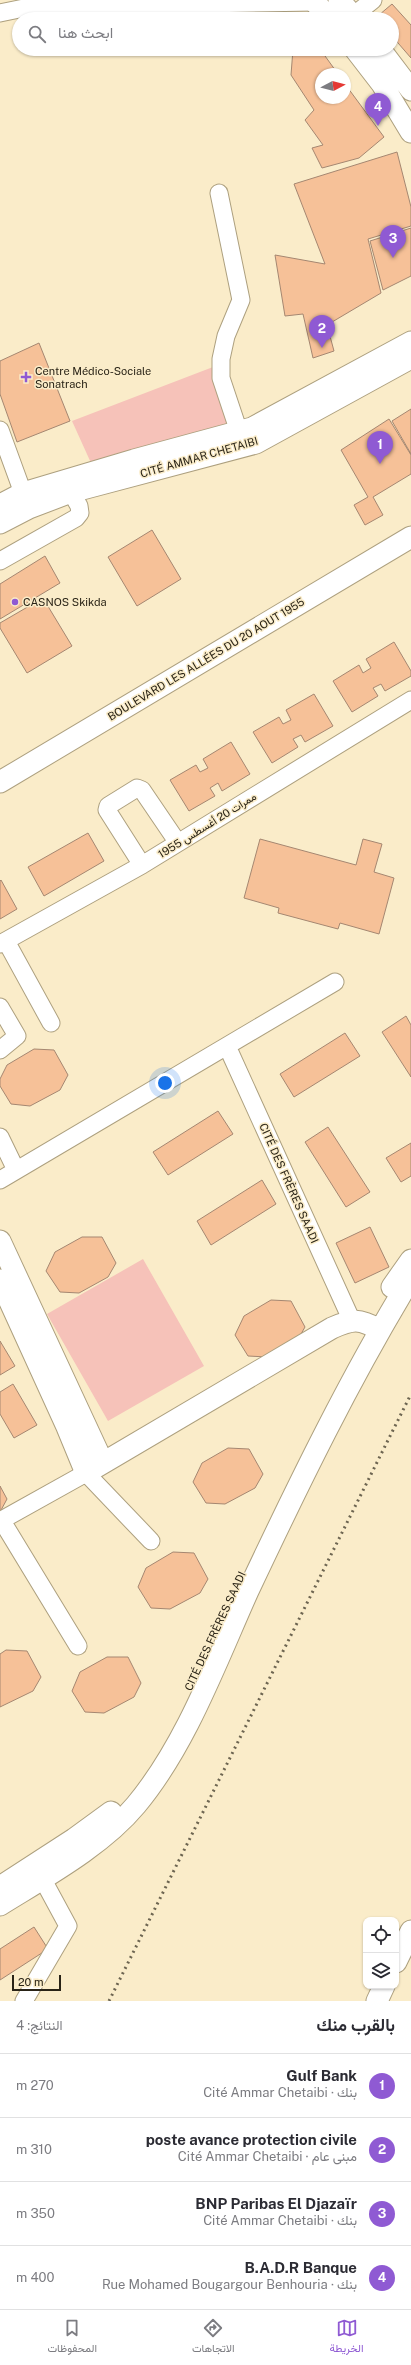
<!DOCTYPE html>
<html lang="ar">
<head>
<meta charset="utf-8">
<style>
  :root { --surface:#fff; --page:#f2f2f3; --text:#2b2b33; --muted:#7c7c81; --line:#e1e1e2; --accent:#8f5ad3 }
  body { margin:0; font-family:"Public Sans",Vazirmatn,sans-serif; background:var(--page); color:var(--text); direction:rtl }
  .controls { position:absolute; right:12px; bottom:12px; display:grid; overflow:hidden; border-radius:8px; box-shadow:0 1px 3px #0004 }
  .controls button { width:36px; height:36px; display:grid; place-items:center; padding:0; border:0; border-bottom:1px solid var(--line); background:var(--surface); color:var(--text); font:20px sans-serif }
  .compass { position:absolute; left:315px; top:68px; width:36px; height:36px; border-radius:50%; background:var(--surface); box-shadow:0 1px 3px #0004; rotate:83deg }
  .scale { position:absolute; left:12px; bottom:10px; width:49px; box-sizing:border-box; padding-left:4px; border:2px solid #292316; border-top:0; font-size:11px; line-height:14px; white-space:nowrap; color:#292316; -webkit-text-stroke:3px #faecc9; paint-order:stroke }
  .you { position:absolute; left:165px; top:1083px; width:14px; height:14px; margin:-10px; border:3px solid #fff; border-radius:50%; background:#1a73e8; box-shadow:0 0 0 6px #1a73e833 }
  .badge { display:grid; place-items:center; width:26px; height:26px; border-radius:50%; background:var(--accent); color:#fff; font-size:13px; font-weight:700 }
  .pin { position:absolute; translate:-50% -33px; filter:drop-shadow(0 1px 2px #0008) }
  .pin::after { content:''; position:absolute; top:21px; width:14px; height:12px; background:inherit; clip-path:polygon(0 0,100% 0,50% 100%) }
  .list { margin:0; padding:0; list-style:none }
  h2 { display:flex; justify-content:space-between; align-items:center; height:52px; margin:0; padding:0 16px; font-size:17px }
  h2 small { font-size:13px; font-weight:400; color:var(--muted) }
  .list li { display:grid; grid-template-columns:26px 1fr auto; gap:12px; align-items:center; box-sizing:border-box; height:64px; padding:0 16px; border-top:1px solid var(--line) }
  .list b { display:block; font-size:15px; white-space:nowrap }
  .list p { margin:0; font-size:13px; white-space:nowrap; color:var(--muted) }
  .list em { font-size:13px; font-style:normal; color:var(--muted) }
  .icon { flex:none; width:22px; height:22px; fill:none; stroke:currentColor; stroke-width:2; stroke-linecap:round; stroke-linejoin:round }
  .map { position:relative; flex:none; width:411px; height:2001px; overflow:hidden; direction:ltr }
  .search { position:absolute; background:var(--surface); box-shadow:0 1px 3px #0004; left:12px; right:12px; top:12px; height:44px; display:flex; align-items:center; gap:10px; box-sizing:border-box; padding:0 14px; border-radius:22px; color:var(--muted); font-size:15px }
  .sheet { height:308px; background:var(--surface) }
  nav { display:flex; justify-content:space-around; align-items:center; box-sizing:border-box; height:56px; border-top:1px solid var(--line); background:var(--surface); font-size:11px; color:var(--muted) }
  nav a { display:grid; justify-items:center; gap:2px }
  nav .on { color:var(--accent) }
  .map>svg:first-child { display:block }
  .green { fill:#f6c2b9 }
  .building { fill:#f6c198; stroke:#a58771 }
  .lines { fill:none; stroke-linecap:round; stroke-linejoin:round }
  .minor-casing { stroke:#ada07f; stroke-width:19 }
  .major-casing { stroke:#ada07f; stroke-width:23 }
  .minor { stroke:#fff; stroke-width:17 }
  .major { stroke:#fff; stroke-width:21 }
  .rail { stroke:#6d6551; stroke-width:3; stroke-dasharray:2 4; stroke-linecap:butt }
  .poi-dot { fill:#8f5ad3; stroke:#faecc9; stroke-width:1.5 }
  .labels { text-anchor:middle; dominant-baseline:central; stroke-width:3; stroke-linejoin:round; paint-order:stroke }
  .poi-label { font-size:11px; fill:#292316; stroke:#faecc9; text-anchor:start }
  .street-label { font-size:11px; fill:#292316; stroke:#faecc9 }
</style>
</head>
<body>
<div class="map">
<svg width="411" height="2001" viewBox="0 0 411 2001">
  <rect width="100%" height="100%" fill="#faecc9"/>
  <path class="green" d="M213 367 232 425 91 463 72 421Z
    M143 1259 204 1366 108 1421 47 1314Z"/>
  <path class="building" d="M392 4 411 25V58L392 36V19H383L379 15Z
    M293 49H320L338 74H321V98H345V84L384 137 359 158 322 168 312 148 323 145 305 120 314 110 291 75Z
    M397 152 411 207V226L368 239 381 293 327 325 334 351 313 358 303 314 285 316 275 255 325 264 294 184Z
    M411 228V276L383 290 370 241Z
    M39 343 70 421 17 442 0 394V361Z
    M411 409V454L392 421Z
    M389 419 411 455V474L373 497 383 515 365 525 354 505 368 497 341 450Z
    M152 530 181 579 137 606 108 557Z
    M45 556 60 583 0 619V584Z
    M43 598 72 646 27 673 0 628V623Z
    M394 642 411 671V676L385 691 381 684 373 688 378 696 352 712 333 681 359 665 363 673 371 668 366 659Z
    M314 694 333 726 305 742 301 735 293 739 298 747 272 763 253 732 279 717 283 724 291 720 286 710Z
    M231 742 250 774 222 791 218 783 210 788 215 796 189 811 170 780 196 765 200 772 208 768 203 759Z
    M88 833 104 861 44 896 28 867Z
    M260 839 356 865 363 839 382 844 374 872 394 878 379 934 340 923 338 929 278 913 279 908 244 898Z
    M1 880 17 909 0 919V881Z
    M406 1016 411 1025V1077L382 1032Z
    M345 1033 360 1056 294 1097 280 1074Z
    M34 1049 54 1050 68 1075 60 1090 30 1106 11 1104 0 1086V1079L7 1065Z
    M218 1111 233 1134 168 1175 153 1152Z
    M328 1127 370 1192 346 1207 305 1142Z
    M411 1143V1176L401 1182 386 1158Z
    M262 1180 276 1204 211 1245 197 1221Z
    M370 1227 389 1267 355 1283 336 1243Z
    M82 1237H102L116 1263 108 1277 79 1293 60 1292 46 1271 55 1252Z
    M271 1300 291 1301 305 1327 297 1341 267 1357 248 1356 235 1335 244 1316Z
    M0 1341 15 1366 0 1375Z
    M13 1384 37 1425 14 1438 0 1414V1392Z
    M228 1448 249 1449 263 1474 255 1488 225 1504 206 1503 193 1482 202 1463Z
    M0 1486 7 1499 0 1512Z
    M173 1552 194 1553 208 1579 200 1593 170 1609 151 1608 138 1587 146 1568Z
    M6 1650 27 1651 41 1677 33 1691 0 1707V1654Z
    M107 1657H128L141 1683 134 1697 104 1713 85 1712 72 1691 80 1672Z
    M34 1927 48 1949 0 1980V1949Z"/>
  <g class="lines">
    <defs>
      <path id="minor" d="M0 13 29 7 315 2
        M353 16 373 0
        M219 193 241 300 226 336 221 359V378L239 432
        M0 430 27 504
        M0 561 76 518 80 513 79 506 71 492
        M142 865 107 810 108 806 137 788 142 790 178 843
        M6 941 51 1023
        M0 944 142 865 411 700
        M0 1007 17 1036 0 1050
        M227 1046 351 1319
        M0 1137 16 1170
        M0 1180 335 982
        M0 1521 86 1473 151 1541
        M2 1521 78 1646
        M24 2001 68 1926 42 1878"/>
      <path id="major" d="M313 0 330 19
        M339 0 356 19
        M355 49 382 84 411 132
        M380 49 411 90
        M0 505 23 493 134 460 252 428 411 342
        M0 523 29 508 71 492 256 443 411 358
        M0 782 411 537
        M0 1241 103 1463
        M0 1280 67 1427 86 1473 332 1328C353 1319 359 1318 380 1330
        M392 1287 411 1260
        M0 1887 74 1839 111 1812
        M0 1905C45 1877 102 1846 136 1805 186 1745 216 1662 248 1591 298 1485 350 1378 411 1278
        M396 1962 411 1931
        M377 2001 384 1986"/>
    </defs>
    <use href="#minor" class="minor-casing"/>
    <use href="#major" class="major-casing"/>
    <use href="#minor" class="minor"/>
    <use href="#major" class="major"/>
    <path class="rail" d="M109 2001 411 1394"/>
  </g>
  <g class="poi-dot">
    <path d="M24 371h4v4h4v4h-4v4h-4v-4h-4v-4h4z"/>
    <circle cx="15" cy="602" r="4"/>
  </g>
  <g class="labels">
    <g class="poi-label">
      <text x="35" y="371">Centre Médico-Sociale<tspan x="35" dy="13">Sonatrach</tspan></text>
      <text x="23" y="602">CASNOS Skikda</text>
    </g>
    <g class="street-label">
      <text transform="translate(199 457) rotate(-16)">CITÉ AMMAR CHETAIBI</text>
      <text transform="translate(206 659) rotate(-31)">BOULEVARD LES ALLÉES DU 20 AOUT 1955</text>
      <text transform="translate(207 825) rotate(-32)">ممرات 20 أغسطس 1955</text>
      <text transform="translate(289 1183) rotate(66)">CITÉ DES FRÈRES SAADI</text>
      <text transform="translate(215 1631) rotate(-65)">CITÉ DES FRÈRES SAADI</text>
    </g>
  </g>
</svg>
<div class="controls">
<button><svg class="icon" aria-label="locate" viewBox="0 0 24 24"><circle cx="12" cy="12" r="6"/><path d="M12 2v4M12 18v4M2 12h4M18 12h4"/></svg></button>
<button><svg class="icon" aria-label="layers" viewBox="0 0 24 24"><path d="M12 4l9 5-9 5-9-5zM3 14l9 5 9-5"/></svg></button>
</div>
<svg class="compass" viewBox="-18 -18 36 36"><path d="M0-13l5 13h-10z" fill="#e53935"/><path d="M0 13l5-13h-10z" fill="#7c7c81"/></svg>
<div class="scale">20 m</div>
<div class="you"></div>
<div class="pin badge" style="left:380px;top:464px">1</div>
<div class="pin badge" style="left:322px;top:348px">2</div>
<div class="pin badge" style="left:393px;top:258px">3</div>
<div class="pin badge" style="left:378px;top:126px">4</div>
<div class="search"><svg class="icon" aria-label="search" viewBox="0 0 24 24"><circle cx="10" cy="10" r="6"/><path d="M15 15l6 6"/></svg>ابحث هنا</div>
</div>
<section class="sheet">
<h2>بالقرب منك<small>النتائج: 4</small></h2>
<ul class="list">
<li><span class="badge">1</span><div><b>Gulf Bank</b><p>بنك · Cité Ammar Chetaibi</p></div><em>270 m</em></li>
<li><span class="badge">2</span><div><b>poste avance protection civile</b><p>مبنى عام · Cité Ammar Chetaibi</p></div><em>310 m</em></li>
<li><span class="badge">3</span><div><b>BNP Paribas El Djazaïr</b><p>بنك · Cité Ammar Chetaibi</p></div><em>350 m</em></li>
<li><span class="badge">4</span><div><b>B.A.D.R Banque</b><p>بنك · Rue Mohamed Bougargour Benhouria</p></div><em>400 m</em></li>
</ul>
</section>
<nav>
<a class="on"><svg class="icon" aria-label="map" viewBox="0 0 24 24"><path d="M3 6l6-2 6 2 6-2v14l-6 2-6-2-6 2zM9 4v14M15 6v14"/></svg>الخريطة</a>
<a><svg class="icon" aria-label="directions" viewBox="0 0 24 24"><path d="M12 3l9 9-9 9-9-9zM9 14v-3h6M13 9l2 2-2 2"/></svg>الاتجاهات</a>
<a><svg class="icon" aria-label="saved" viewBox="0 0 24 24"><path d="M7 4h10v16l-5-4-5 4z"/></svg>المحفوظات</a>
</nav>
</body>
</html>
